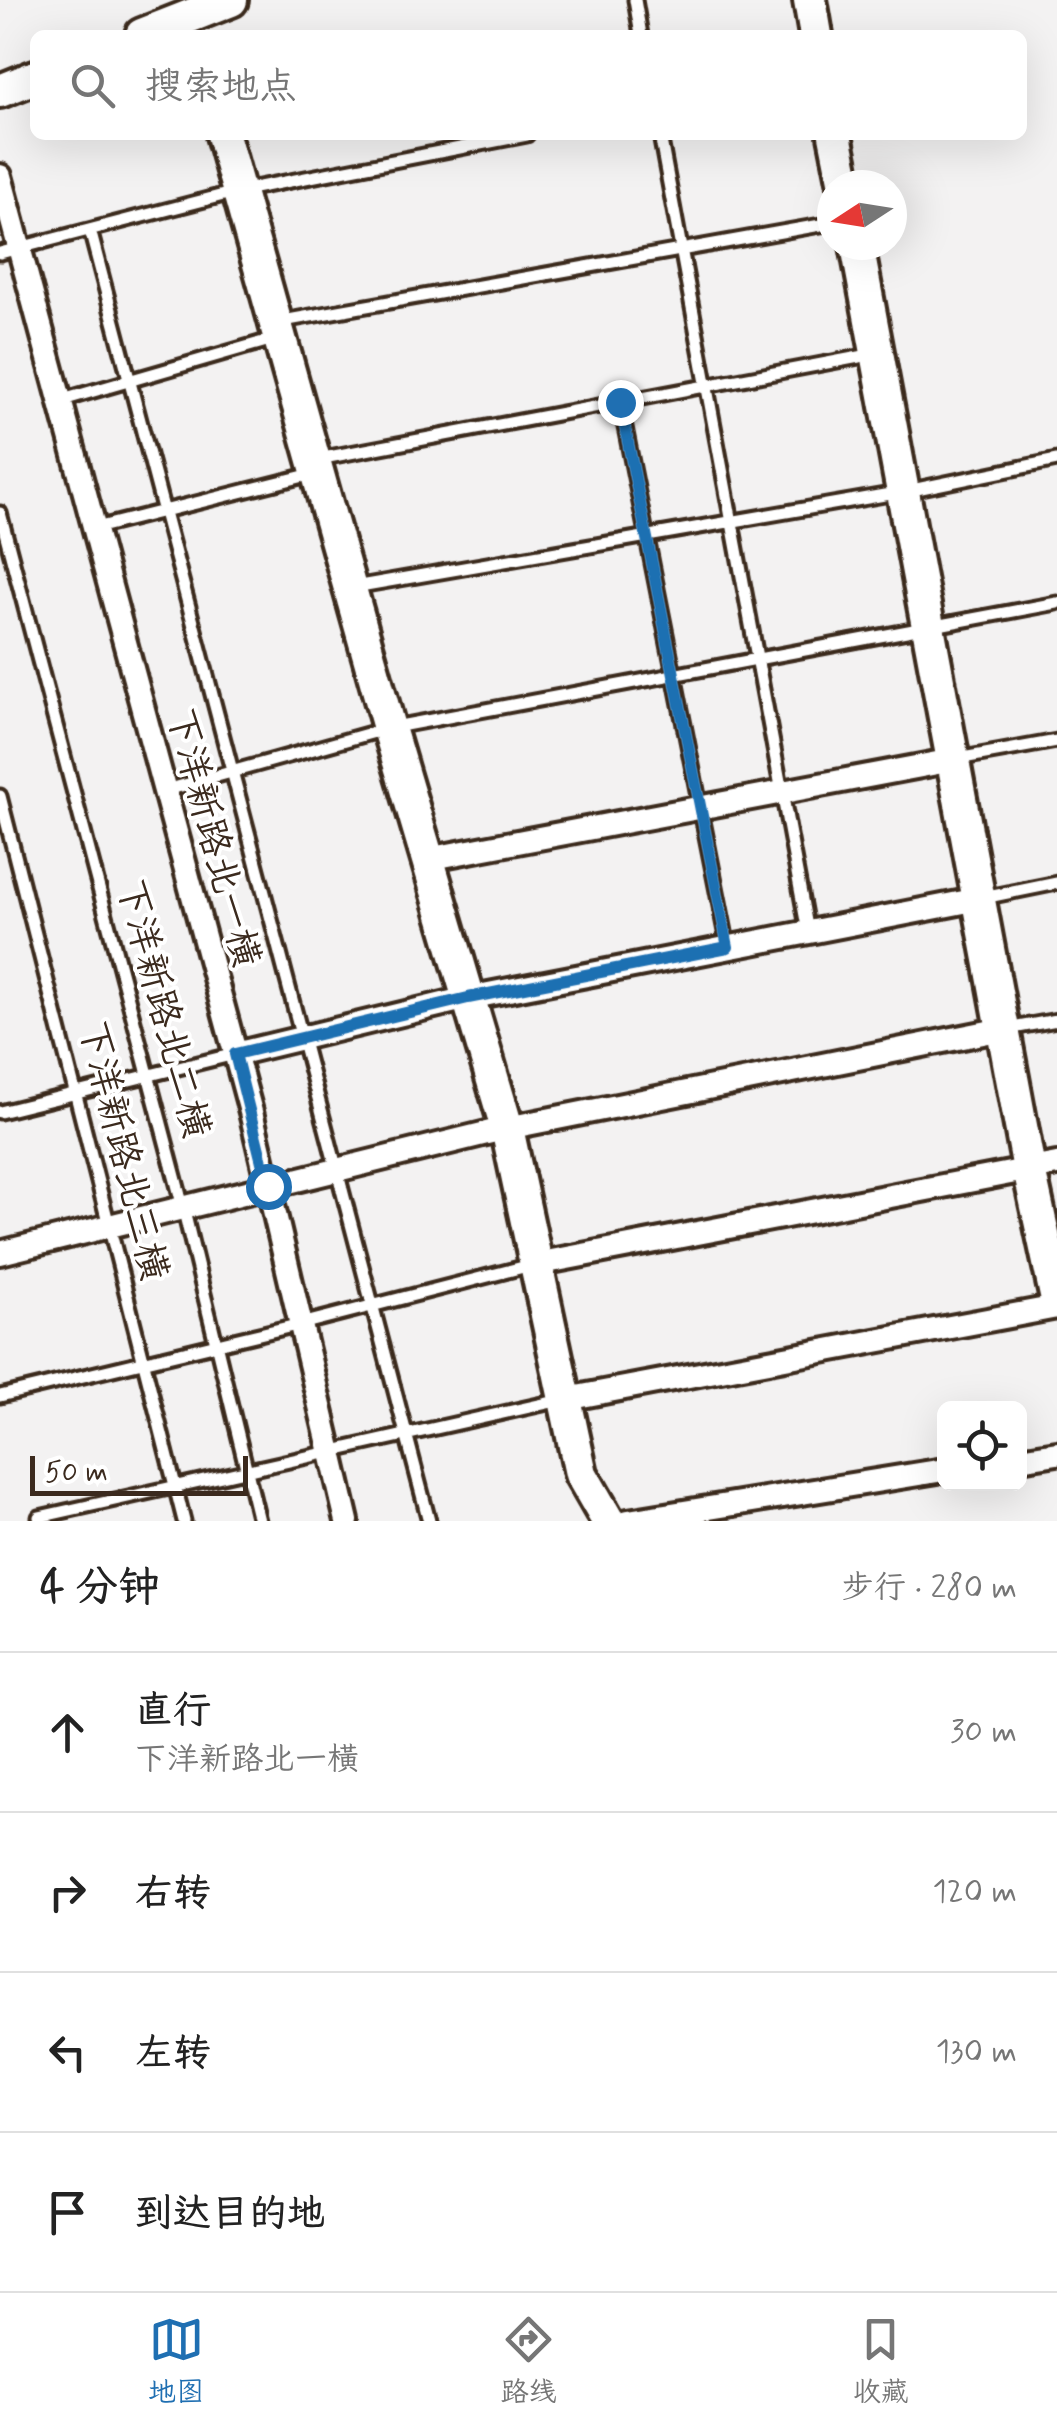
<!DOCTYPE html>
<html lang="zh">
<head>
<meta charset="utf-8">
<style>
  :root { --surface:#fff; --page:#f2f2f2; --text:#222; --muted:#767676; --line:#e0e0e0; --accent:#1f6fb2 }
  body { margin:0; font-family:Mynerve,"LXGW WenKai TC",sans-serif; background:var(--page); color:var(--text) }
  .controls { position:absolute; right:30px; bottom:30px; display:grid; overflow:hidden; border-radius:15px; box-shadow:0 10px 40px #0002 }
  .controls button { width:90px; height:90px; display:grid; place-items:center; padding:0; border:0; border-bottom:2px solid var(--line); background:var(--surface); color:var(--text); font:50px sans-serif }
  .compass { position:absolute; left:817px; top:170px; width:90px; height:90px; border-radius:50%; background:var(--surface); box-shadow:0 10px 40px #0002; rotate:258deg }
  .scale { position:absolute; left:30px; bottom:25px; width:218px; box-sizing:border-box; padding-left:10px; border:5px solid #3b2a1e; border-top:0; font-size:28px; line-height:35px; white-space:nowrap; color:#3b2a1e; -webkit-text-stroke:8px #fff; paint-order:stroke }
  .stop { position:absolute; width:30px; height:30px; margin:-22px; border:8px solid #1f6fb2; border-radius:50%; background:#fff }
  .stop.end { background:#1f6fb2; border-color:#fff; box-shadow:0 2px 10px #0008 }
  .list { margin:0; padding:0; list-style:none }
  h2 { display:flex; justify-content:space-between; align-items:center; height:130px; margin:0; padding:0 40px; font-size:42px }
  h2 small { font-size:32px; font-weight:400; color:var(--muted) }
  .list li { display:grid; grid-template-columns:65px 1fr auto; gap:30px; align-items:center; box-sizing:border-box; height:160px; padding:0 40px; border-top:2px solid var(--line) }
  .list b { display:block; font-size:38px; white-space:nowrap }
  .list p { margin:0; font-size:32px; white-space:nowrap; color:var(--muted) }
  .list em { font-size:32px; font-style:normal; color:var(--muted) }
  .icon { flex:none; width:55px; height:55px; fill:none; stroke:currentColor; stroke-width:2; stroke-linecap:round; stroke-linejoin:round }
  .map { position:relative; flex:none; width:1057px; height:1521px; overflow:hidden }
  .search { position:absolute; background:var(--surface); box-shadow:0 10px 40px #0002; left:30px; right:30px; top:30px; height:110px; display:flex; align-items:center; gap:25px; box-sizing:border-box; padding:0 35px; border-radius:15px; color:var(--muted); font-size:38px }
  .sheet { height:770px; background:var(--surface) }
  nav { display:flex; justify-content:space-around; align-items:center; box-sizing:border-box; height:140px; border-top:2px solid var(--line); background:var(--surface); font-size:28px; color:var(--muted) }
  nav a { display:grid; justify-items:center; gap:5px }
  nav .on { color:var(--accent) }
  .map>svg:first-child { display:block }
  .lines { fill:none; stroke-linecap:round; stroke-linejoin:round }
  .lane-casing { stroke:#3b2a1e; stroke-width:19 }
  .street-casing { stroke:#3b2a1e; stroke-width:30 }
  .secondary-casing { stroke:#3b2a1e; stroke-width:40 }
  .lane { stroke:#fff; stroke-width:11 }
  .street { stroke:#fff; stroke-width:22 }
  .secondary { stroke:#fff; stroke-width:32 }
  .route { stroke:#1f6fb2; stroke-width:12 }
  .labels { text-anchor:middle; dominant-baseline:central; stroke-width:8; stroke-linejoin:round; paint-order:stroke }
  .street-label { font-size:38px; fill:#3b2a1e; stroke:#fff }
</style>
</head>
<body>
<div class="map">
<svg width="1057" height="1521" viewBox="0 0 1057 1521">
  <rect width="100%" height="100%" fill="#f3f2f2"/>
  <filter id="ink" filterUnits="userSpaceOnUse"><feTurbulence type="fractalNoise" baseFrequency=".01" numOctaves="2"/><feDisplacementMap in="SourceGraphic" scale="20" xChannelSelector="R" yChannelSelector="G"/><feConvolveMatrix kernelMatrix="1 2 1 2 8 2 1 2 1" color-interpolation-filters="sRGB"/></filter>
  <g filter="url(#ink)">
    <g class="lines">
      <defs>
        <path id="lane" d="M635 0 641 35
          M660 135 808 932
          M90 230 429 1521
          M0 253 239 191 527 135
          M277 322 832 223
          M59 401 277 338
          M620 402 728 947
          M318 459 875 354
          M0 513 183 1207 259 1521
          M92 529 316 473
          M354 587 902 492 1057 460
          M957 759 1057 741
          M163 791 389 728 1057 603
          M0 796 184 1521
          M983 898 1057 883
          M1007 1029 1057 1020
          M0 1112 235 1054
          M0 1396 301 1324 535 1264
          M39 1517 561 1400"/>
        <path id="street" d="M0 176 251 1112 347 1521
          M427 859 953 760
          M235 1054 468 998 979 899
          M0 1253 507 1128 1003 1029
          M536 1264 1057 1164
          M566 1399 1057 1307
          M1020 1459 1057 1453
          M628 1521 944 1470"/>
        <path id="secondary" d="M810 0 816 35
          M142 35 231 0
          M0 91 35 77
          M223 135 389 728 507 1128 581 1474 608 1521
          M835 135 845 185
          M857 245 1029 1169 1057 1300"/>
      </defs>
      <use href="#lane" class="lane-casing"/>
      <use href="#street" class="street-casing"/>
      <use href="#secondary" class="secondary-casing"/>
      <use href="#lane" class="lane"/>
      <use href="#street" class="street"/>
      <use href="#secondary" class="secondary"/>
    </g>
  </g>
  <g class="lines" filter="url(#ink)">
    <path class="route" d="M268 1186 235 1054 468 998 728 947 620 402"/>
  </g>
  <g class="labels">
    <g class="street-label">
      <text transform="translate(212 838) rotate(75)">下洋新路北一横</text>
      <text transform="translate(162 1009) rotate(75)">下洋新路北二横</text>
      <text transform="translate(122 1151) rotate(76)">下洋新路北三横</text>
    </g>
  </g>
</svg>
<div class="controls">
<button><svg class="icon" aria-label="locate" viewBox="0 0 24 24"><circle cx="12" cy="12" r="6"/><path d="M12 2v4M12 18v4M2 12h4M18 12h4"/></svg></button>
</div>
<svg class="compass" viewBox="-18 -18 36 36"><path d="M0-13l5 13h-10z" fill="#e53935"/><path d="M0 13l5-13h-10z" fill="#767676"/></svg>
<div class="scale">50 m</div>
<div class="stop" style="left:268px;top:1186px"></div>
<div class="stop end" style="left:620px;top:402px"></div>
<div class="search"><svg class="icon" aria-label="search" viewBox="0 0 24 24"><circle cx="10" cy="10" r="6"/><path d="M15 15l6 6"/></svg>搜索地点</div>
</div>
<section class="sheet">
<h2>4 分钟<small>步行 · 280 m</small></h2>
<ul class="list">
<li><svg class="icon" aria-label="ahead" viewBox="0 0 24 24"><path d="M12 20V5M6 11l6-6 6 6"/></svg><div><b>直行</b><p>下洋新路北一横</p></div><em>30 m</em></li>
<li><svg class="icon" aria-label="right" viewBox="0 0 24 24"><path d="M7 20v-9h11M14 6l5 5-5 5"/></svg><div><b>右转</b></div><em>120 m</em></li>
<li><svg class="icon" aria-label="left" viewBox="0 0 24 24"><path d="M17 20v-9H6M10 6l-5 5 5 5"/></svg><div><b>左转</b></div><em>130 m</em></li>
<li><svg class="icon" aria-label="arrive" viewBox="0 0 24 24"><path d="M6 21V4h12l-3 4 3 4H6"/></svg><div><b>到达目的地</b></div></li>
</ul>
</section>
<nav>
<a class="on"><svg class="icon" aria-label="map" viewBox="0 0 24 24"><path d="M3 6l6-2 6 2 6-2v14l-6 2-6-2-6 2zM9 4v14M15 6v14"/></svg>地图</a>
<a><svg class="icon" aria-label="directions" viewBox="0 0 24 24"><path d="M12 3l9 9-9 9-9-9zM9 14v-3h6M13 9l2 2-2 2"/></svg>路线</a>
<a><svg class="icon" aria-label="saved" viewBox="0 0 24 24"><path d="M7 4h10v16l-5-4-5 4z"/></svg>收藏</a>
</nav>
</body>
</html>
